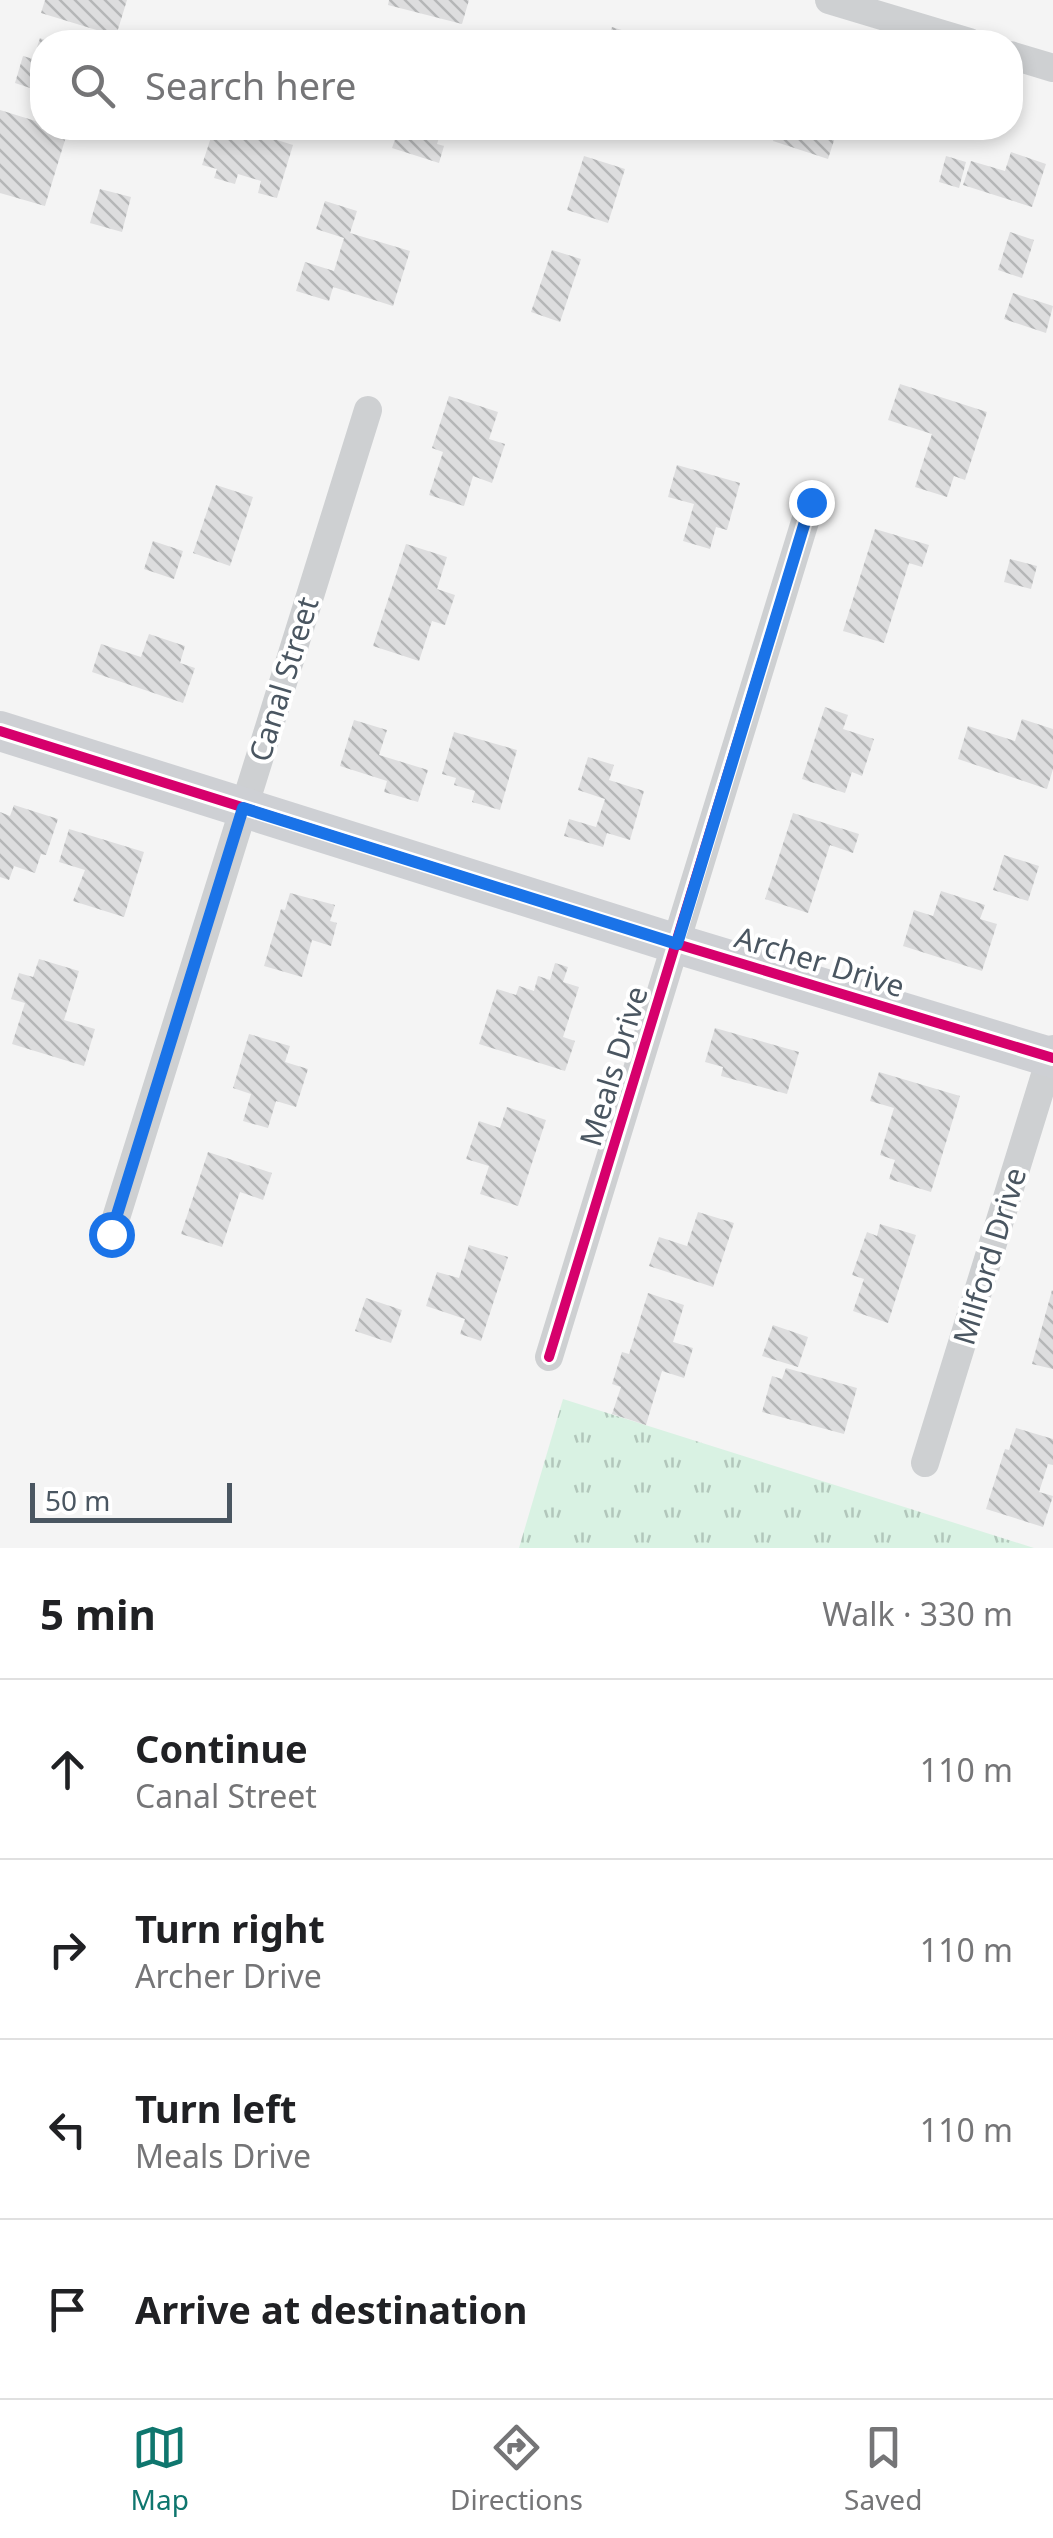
<!DOCTYPE html>
<html lang="en">
<head>
<meta charset="utf-8">
<style>
  :root { --surface:#fff; --page:#f2f2f2; --text:#202124; --muted:#757577; --line:#e0e0e0; --accent:#0f766e }
  body { margin:0; font-family:"Noto Sans",sans-serif; background:var(--page); color:var(--text) }
  .scale { position:absolute; left:30px; bottom:25px; width:202px; box-sizing:border-box; padding-left:10px; border:5px solid #4a5661; border-top:0; font-size:28px; line-height:35px; white-space:nowrap; color:#4a5661; -webkit-text-stroke:8px #fff; paint-order:stroke }
  .stop { position:absolute; width:30px; height:30px; margin:-22px; border:8px solid #1a73e8; border-radius:50%; background:#fff }
  .stop.end { background:#1a73e8; border-color:#fff; box-shadow:0 2px 10px #0008 }
  .list { margin:0; padding:0; list-style:none }
  h2 { display:flex; justify-content:space-between; align-items:center; height:130px; margin:0; padding:0 40px; font-size:42px }
  h2 small { font-size:32px; font-weight:400; color:var(--muted) }
  .list li { display:grid; grid-template-columns:65px 1fr auto; gap:30px; align-items:center; box-sizing:border-box; height:180px; padding:0 40px; border-top:2px solid var(--line) }
  .list b { display:block; font-size:38px; white-space:nowrap }
  .list p { margin:0; font-size:32px; white-space:nowrap; color:var(--muted) }
  .list em { font-size:32px; font-style:normal; color:var(--muted) }
  .icon { flex:none; width:55px; height:55px; fill:none; stroke:currentColor; stroke-width:2; stroke-linecap:round; stroke-linejoin:round }
  .map { position:relative; flex:none; width:1053px; height:1548px; overflow:hidden }
  .search { position:absolute; background:var(--surface); box-shadow:0 5px 15px #0003; left:30px; right:30px; top:30px; height:110px; display:flex; align-items:center; gap:25px; box-sizing:border-box; padding:0 35px; border-radius:40px; color:var(--muted); font-size:38px }
  .sheet { height:850px; background:var(--surface) }
  nav { display:flex; justify-content:space-around; align-items:center; box-sizing:border-box; height:140px; border-top:2px solid var(--line); background:var(--surface); font-size:28px; color:var(--muted) }
  nav a { display:grid; justify-items:center; gap:5px }
  nav .on { color:var(--accent) }
  .map>svg:first-child { display:block }
  .grass { fill:url(#grass-tufts) }
  .building { fill:url(#building-back-hatch) }
  .lines { fill:none; stroke-linecap:round; stroke-linejoin:round }
  .street { stroke:#ced0d2; stroke-width:28 }
  .secondary { stroke:#ced0d4; stroke-width:40 }
  .cycleway-casing { stroke:#fff; stroke-width:16 }
  .cycleway { stroke:#d6006c; stroke-width:10 }
  .route { stroke:#1a73e8; stroke-width:12 }
  .labels { text-anchor:middle; dominant-baseline:central; stroke-width:8; stroke-linejoin:round; paint-order:stroke }
  .street-label { font-size:30px; fill:#4a5661; stroke:#fff }
</style>
</head>
<body>
<div class="map">
<svg width="1053" height="1548" viewBox="0 0 1053 1548">
  <defs>
    <pattern id="grass-tufts" width="24" height="20" patternUnits="userSpaceOnUse" patternTransform="scale(2.5)"><rect width="24" height="20" fill="#d9f2e3"/><path d="M3 7l-1-3M5 7V3M7 7l1-3M15 17l-1-3M17 17v-4M19 17l1-3" fill="none" stroke="#b2c7bb"/></pattern>
    <pattern id="building-back-hatch" width="6" height="6" patternUnits="userSpaceOnUse" patternTransform="scale(2.5)"><rect width="6" height="6" fill="#ddddde"/><path d="M-1 5l2 2M0 0l6 6M5-1l2 2" fill="none" stroke="#b5b6b7"/></pattern>
  </defs>
  <rect width="100%" height="100%" fill="#f4f4f4"/>
  <path class="grass" d="M563 1399 1034 1548H519Z"/>
  <path class="building" d="M45 0H127L116 36 41 13Z
    M389 0H469L462 24 388 5Z
    M612 27 660 42H607Z
    M40 38 50 42H42V92L15 83 23 56 33 59Z
    M0 110 42 123V128H58L68 130 45 206 0 193Z
    M214 128H242V129L293 145 277 198 258 193 261 181 238 174 235 184 214 178 217 169 202 165Z
    M399 128H442L437 144 444 146 439 163 392 148Z
    M778 128H838L828 159 773 141Z
    M1011 152 1046 164 1032 207 963 185 971 161 1005 171Z
    M584 156 625 169 608 223 567 210Z
    M946 156 966 162 959 188 939 182Z
    M100 189 131 197 122 232 90 223Z
    M325 201 357 211 350 233 410 251 393 306 333 287 329 301 296 291 305 262 334 271 344 238 316 229Z
    M1010 232 1034 240 1022 278 998 270Z
    M552 250 581 259 560 322 531 312Z
    M1013 293 1053 306 1046 333 1004 319Z
    M900 384 987 412 965 480 954 476 947 497 915 487 932 434 888 420Z
    M449 396 498 412 489 439 505 444 492 483 473 476 464 506 429 495 443 452 432 448Z
    M677 465 740 483 727 530 716 527 710 549 683 541 694 504 668 497Z
    M216 485 253 497 230 566 193 553Z
    M875 529 929 545 922 567 909 563 884 643 843 631Z
    M153 541 183 551 174 579 144 569Z
    M406 544 447 557 437 589 455 595 445 625 432 621 419 661 373 646Z
    M1010 559 1037 566 1031 589 1004 582Z
    M149 634 185 646 180 663 195 668 183 703 92 672 101 644 141 657Z
    M825 707 848 715 843 729 874 739 862 776 852 772 845 793 802 779Z
    M1022 719 1053 729V769L1047 789 958 759 968 726 1015 741Z
    M354 720 387 730 379 755 428 770 418 802 384 792 387 781 340 766Z
    M454 732 517 750 500 810 472 802 475 791 454 785 456 778 442 774Z
    M588 757 614 765 609 780 644 791 630 840 607 833 603 847 564 836 569 819 596 827 605 799 578 790Z
    M14 805 58 819 46 855 41 854 35 873 14 866 9 880 0 877V812L10 816Z
    M793 813 859 834 853 853 830 845 808 913 765 899Z
    M69 829 144 852 124 917 73 901 85 870 59 862Z
    M1004 855 1039 866 1028 901 993 890Z
    M941 891 985 905 980 919 997 924 982 971 903 946 914 910 933 916Z
    M290 893 335 905 330 921 337 923 331 946 312 940 302 977 264 966 281 909 285 910Z
    M39 959 79 971 64 1020 95 1029 84 1066 12 1044 25 1003 11 999 19 973 33 977Z
    M555 963 568 967 563 982 579 987 563 1037 575 1041 565 1071 479 1044 497 989 516 995 519 986 534 991 538 976 550 980Z
    M715 1028 799 1052 787 1094 721 1076 723 1067 705 1062Z
    M249 1034 290 1046 285 1062 308 1069 296 1107 276 1101 268 1128 243 1121 251 1094 233 1088Z
    M879 1072 960 1096 931 1192 889 1179 895 1160 880 1155 894 1108 870 1101Z
    M507 1107 546 1120 518 1206 480 1194 489 1166 466 1159 479 1121 500 1128Z
    M208 1152 272 1173 263 1200 240 1192 222 1247 181 1234Z
    M698 1212 734 1223 713 1287 649 1266 659 1237 687 1246Z
    M880 1224 916 1235 888 1323 853 1311 864 1279 852 1275 867 1232 877 1236Z
    M469 1245 508 1257 481 1341 460 1334 465 1319 426 1306 437 1272 459 1278Z
    M1052 1290 1053 1291V1369L1032 1364Z
    M648 1293 684 1305 673 1342 693 1348 684 1378 662 1371 646 1425 612 1414 621 1387 612 1384 622 1352 629 1354Z
    M366 1298 402 1310 391 1343 355 1331Z
    M773 1325 808 1337 798 1367 762 1356Z
    M786 1368 857 1388 844 1434 762 1412 772 1376 782 1379Z
    M1016 1428 1053 1439V1465L1048 1464 1039 1492 1053 1496 1043 1527 986 1509 1005 1449 1009 1450Z"/>
  <g class="lines">
    <path class="street" d="M829 0 969 42
      M1010 55 1053 68
      M111 1234 368 410
      M549 1357 811 502
      M925 1463 1053 1049"/>
    <path class="secondary" d="M0 731 677 944 1053 1058"/>
    <defs>
      <path id="cycleway" d="M0 731 677 944 1053 1058
        M549 1357 811 502"/>
    </defs>
    <use href="#cycleway" class="cycleway-casing"/>
    <use href="#cycleway" class="cycleway"/>
  </g>
  <g class="lines">
    <path class="route" d="M111 1234 243 808 677 944 811 502"/>
  </g>
  <g class="labels">
    <g class="street-label">
      <text transform="translate(283 679) rotate(-73)">Canal Street</text>
      <text transform="translate(820 961) rotate(17)">Archer Drive</text>
      <text transform="translate(613 1066) rotate(-73)">Meals Drive</text>
      <text transform="translate(989 1256) rotate(-73)">Milford Drive</text>
    </g>
  </g>
</svg>
<div class="scale">50 m</div>
<div class="stop" style="left:111px;top:1234px"></div>
<div class="stop end" style="left:811px;top:502px"></div>
<div class="search"><svg class="icon" aria-label="search" viewBox="0 0 24 24"><circle cx="10" cy="10" r="6"/><path d="M15 15l6 6"/></svg>Search here</div>
</div>
<section class="sheet">
<h2>5 min<small>Walk · 330 m</small></h2>
<ul class="list">
<li><svg class="icon" aria-label="ahead" viewBox="0 0 24 24"><path d="M12 20V5M6 11l6-6 6 6"/></svg><div><b>Continue</b><p>Canal Street</p></div><em>110 m</em></li>
<li><svg class="icon" aria-label="right" viewBox="0 0 24 24"><path d="M7 20v-9h11M14 6l5 5-5 5"/></svg><div><b>Turn right</b><p>Archer Drive</p></div><em>110 m</em></li>
<li><svg class="icon" aria-label="left" viewBox="0 0 24 24"><path d="M17 20v-9H6M10 6l-5 5 5 5"/></svg><div><b>Turn left</b><p>Meals Drive</p></div><em>110 m</em></li>
<li><svg class="icon" aria-label="arrive" viewBox="0 0 24 24"><path d="M6 21V4h12l-3 4 3 4H6"/></svg><div><b>Arrive at destination</b></div></li>
</ul>
</section>
<nav>
<a class="on"><svg class="icon" aria-label="map" viewBox="0 0 24 24"><path d="M3 6l6-2 6 2 6-2v14l-6 2-6-2-6 2zM9 4v14M15 6v14"/></svg>Map</a>
<a><svg class="icon" aria-label="directions" viewBox="0 0 24 24"><path d="M12 3l9 9-9 9-9-9zM9 14v-3h6M13 9l2 2-2 2"/></svg>Directions</a>
<a><svg class="icon" aria-label="saved" viewBox="0 0 24 24"><path d="M7 4h10v16l-5-4-5 4z"/></svg>Saved</a>
</nav>
</body>
</html>
